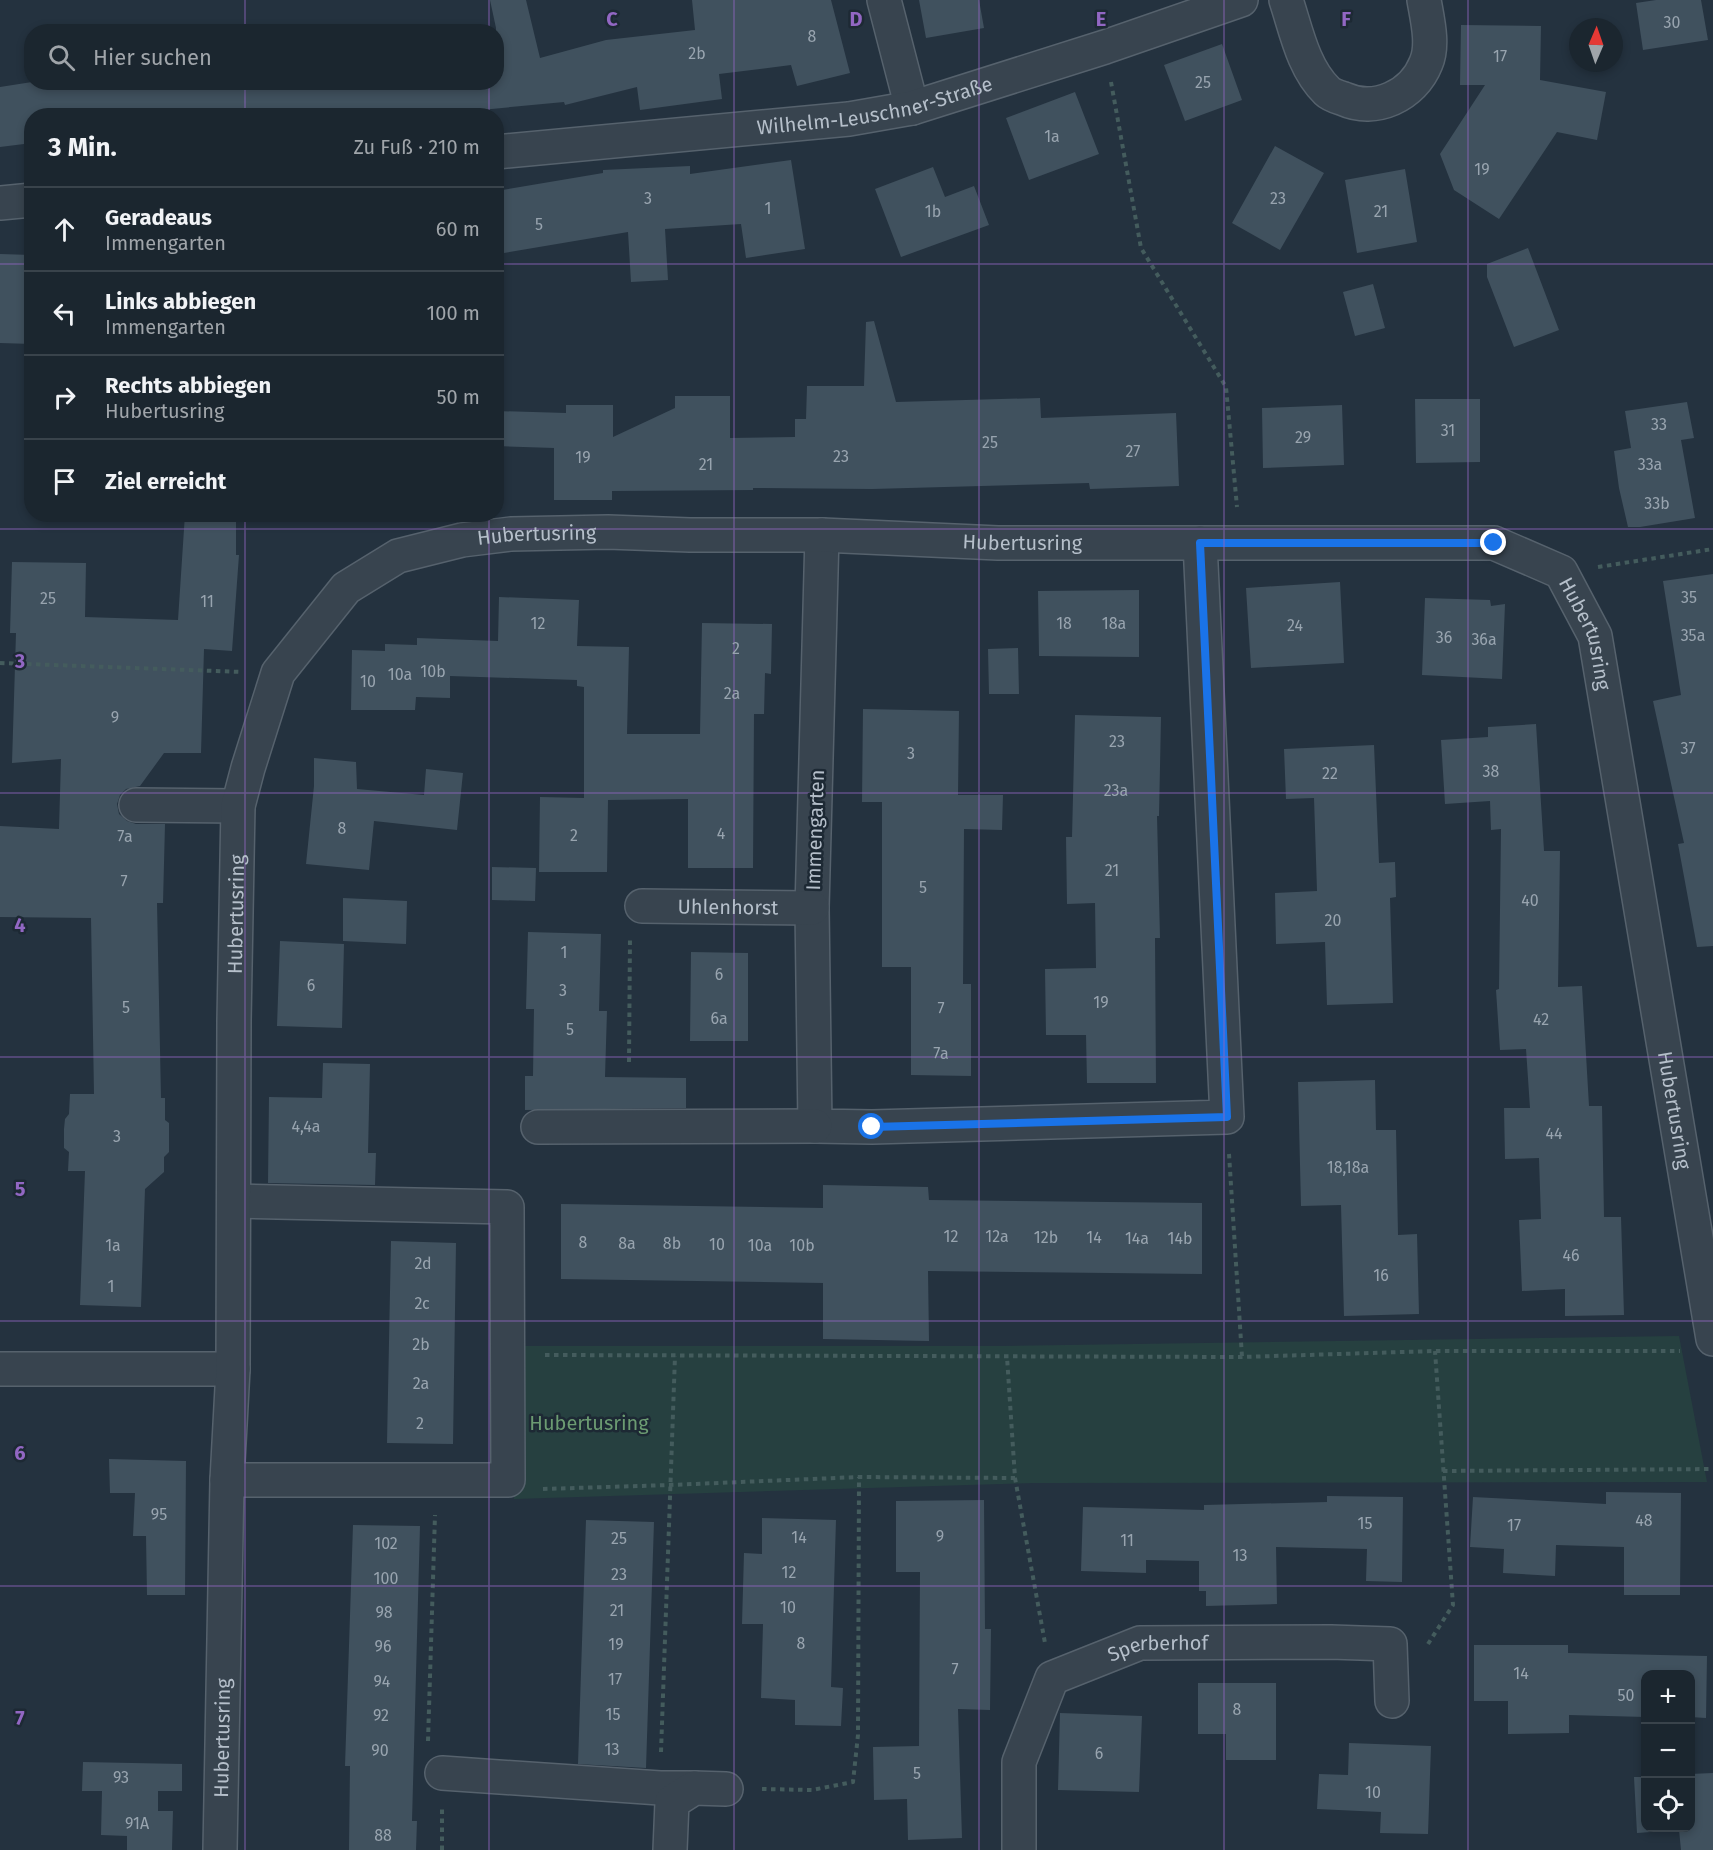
<!DOCTYPE html>
<html lang="de">
<head>
<meta charset="utf-8">
<style>
  :root { --surface:#1b262f; --page:#28323b; --text:#f1f3f6; --muted:#a0a5aa; --line:#39434b }
  body { margin:0; font-family:"Fira Sans",sans-serif; background:var(--page); color:var(--text) }
  .controls { position:absolute; right:18px; bottom:18px; display:grid; overflow:hidden; border-radius:12px; box-shadow:0 3px 9px #0003 }
  .controls button { width:54px; height:54px; display:grid; place-items:center; padding:0; border:0; border-bottom:2px solid var(--line); background:var(--surface); color:var(--text); font:30px sans-serif }
  .compass { position:absolute; left:1569px; top:18px; width:54px; height:54px; border-radius:50%; background:var(--surface); box-shadow:0 3px 9px #0003; rotate:2deg }
  .stop { position:absolute; width:18px; height:18px; margin:-14px; border:4px solid #1a73e8; border-radius:50%; background:#fff }
  .stop.end { background:#1a73e8; border-color:#fff; box-shadow:0 2px 6px #0008 }
  .list { margin:0; padding:0; list-style:none }
  h2 { display:flex; justify-content:space-between; align-items:center; height:78px; margin:0; padding:0 24px; font-size:26px }
  h2 small { font-size:20px; font-weight:400; color:var(--muted) }
  .list li { display:grid; grid-template-columns:39px 1fr auto; gap:18px; align-items:center; box-sizing:border-box; height:84px; padding:0 24px; border-top:2px solid var(--line) }
  .list b { display:block; font-size:22px; white-space:nowrap }
  .list p { margin:0; font-size:20px; white-space:nowrap; color:var(--muted) }
  .list em { font-size:20px; font-style:normal; color:var(--muted) }
  .icon { flex:none; width:33px; height:33px; fill:none; stroke:currentColor; stroke-width:2; stroke-linecap:round; stroke-linejoin:round }
  .map { position:relative; flex:none; width:1713px; height:1850px; overflow:hidden }
  .search { position:absolute; background:var(--surface); box-shadow:0 3px 9px #0003; left:24px; top:24px; width:480px; height:66px; display:flex; align-items:center; gap:15px; box-sizing:border-box; padding:0 21px; border-radius:24px; color:var(--muted); font-size:22px }
  .panel { position:absolute; background:var(--surface); box-shadow:0 3px 9px #0003; left:24px; top:108px; width:480px; height:414px; border-radius:24px }
  .map>svg:first-child { display:block }
  .green { fill:#264040 }
  .building { fill:#40515e }
  .lines { fill:none; stroke-linecap:round; stroke-linejoin:round }
  .minor-casing { stroke:#56626d; stroke-width:36 }
  .path { stroke:#445c5d; stroke-width:4; stroke-dasharray:4.5 4.5; stroke-linecap:butt }
  .minor { stroke:#38444f; stroke-width:33 }
  .route { stroke:#1a73e8; stroke-width:8 }
  .grid { fill:none; stroke:#9267c3; stroke-width:1.5; stroke-opacity:0.55 }
  .labels { text-anchor:middle; dominant-baseline:central; stroke-width:5; stroke-linejoin:round; paint-order:stroke }
  .number-label { font-size:16px; fill:#98a4af }
  .street-label { font-size:20px; fill:#b5bfca; stroke:#1d2934 }
  .park-label { font-size:20px; fill:#6c9b72; stroke:#1d2934 }
  .grid-label { font-size:20px; text-anchor:middle; font-weight:bold; fill:#9267c3; stroke:#1d2934; stroke-width:5; stroke-linejoin:round; paint-order:stroke }
</style>
</head>
<body>
<div class="map">
<svg width="1713" height="1850" viewBox="0 0 1713 1850">
  <rect width="100%" height="100%" fill="#24323f"/>
  <path class="green" d="M1679 1336 1707 1482 1034 1483 514 1499 517 1346H1003Z"/>
  <path class="building" d="M490 0H526L540 58 606 40 695 30 692 0H831L850 73 797 86 791 65 719 74 722 99 640 110 637 87 565 105 564 102 449 113V110L400 116H32V143L0 147V87L32 82H496V28Z
    M919 0H979L984 28 926 38Z
    M1656 0H1701L1708 40 1643 50 1636 3Z
    M1461 25 1541 26 1540 80 1606 92 1597 140 1557 132 1499 219 1454 190 1440 154 1485 85H1460Z
    M1222 44 1242 100 1185 121 1164 65Z
    M1075 92 1099 154 1029 180 1006 118Z
    M1275 146 1324 173 1280 250 1232 223Z
    M791 160 805 249 746 258 741 224 665 229 668 280 631 282 628 232 504 253 496 209V191L603 173V170L690 166V174Z
    M933 167 945 197 974 186 989 225 901 257 875 189Z
    M1405 169 1417 242 1357 253 1345 180Z
    M1528 248 1559 330 1514 347 1487 277V264Z
    M0 254 32 255V344L0 343Z
    M1373 284 1385 328 1355 336 1343 292Z
    M874 321 896 402 1040 398 1041 418 1176 413 1179 486 1090 489 1089 483 872 489 753 488V490L612 491V500H554V448L496 446V411L566 413V405H613V437L675 408V396H730V438L795 437V419H806L807 386H864L866 322Z
    M1415 399H1480V462L1416 463Z
    M1687 402 1694 438 1681 440 1695 518 1640 527H1628L1619 488 1614 451 1631 448 1625 411Z
    M1342 405 1344 465 1263 468 1262 408Z
    M185 514H236V555H239L232 651 204 649 201 753H164L140 786 126 789 120 795 117 804 119 814 127 821 136 824H165L163 903H157L161 1098H165V1120L169 1123V1152L164 1157V1172L145 1189 141 1307 80 1305 85 1171H68L69 1152 64 1148V1129L65 1119 69 1114 70 1094H94L91 918 0 917V826L59 829 61 759 12 763 16 633H10L12 562 86 563 85 617 178 620Z
    M1713 574V946L1697 947 1678 844 1684 843 1653 701 1681 695 1663 581Z
    M1340 582 1344 663 1251 668 1246 588Z
    M1139 590V657L1039 656 1038 591Z
    M499 597 579 600 577 646 629 647 627 734H700L702 623 772 624 771 674 765 673 764 714H754L753 868H688V799L608 800 607 872H539L540 797 584 798V687L577 686V680L450 676V698L416 697 415 710H351L352 650 385 651V644L417 645V638L498 641Z
    M1425 598 1490 600 1491 606 1505 604 1502 679 1422 675Z
    M1018 648 1019 694H989L988 649Z
    M863 709 959 711 958 795H1003L1002 830 964 829 963 984H971V1076L911 1075V967H882V802H862Z
    M1075 715 1161 717 1159 816H1157L1160 938H1155L1156 1083H1087L1086 1035H1046L1045 969 1096 968 1095 903 1067 904 1066 837H1072Z
    M1536 724 1544 851H1560L1558 987 1582 986 1589 1106H1602L1604 1217H1621L1624 1315 1565 1316V1289L1522 1291 1519 1220 1541 1219 1539 1158 1505 1159 1504 1108H1530L1526 1049 1500 1050 1496 990 1499 989 1501 829 1491 830 1490 801 1445 804 1441 740 1488 737V727Z
    M1374 745 1379 863 1395 862 1396 897 1390 898 1393 1003 1327 1005 1325 942 1276 944 1275 893 1317 891 1314 798 1286 799 1284 749Z
    M314 758 356 762 357 789 424 795 426 769 463 773 457 830 374 821 369 870 306 864 314 786Z
    M492 867 536 868 535 901 492 900Z
    M343 898 407 901 406 944 343 941Z
    M528 932 601 934 599 1011H607L605 1077 686 1078V1108L525 1110V1076H533L534 1009H526Z
    M280 941 344 944 342 1028 277 1026Z
    M691 952 748 953V1041H690Z
    M323 1063 370 1064 368 1153H376L375 1185 268 1183 269 1097 322 1098Z
    M1375 1080 1376 1130H1396L1398 1235 1417 1234 1419 1314 1344 1316 1341 1205 1301 1206 1298 1082Z
    M823 1185 928 1187 929 1200 1202 1203V1274L928 1271 929 1341 823 1339V1283L561 1279V1204L823 1208Z
    M391 1241 456 1243 453 1444 387 1443Z
    M109 1459 186 1461 185 1595H147L146 1536H133L135 1493H110Z
    M1606 1492 1681 1493 1680 1595H1624V1547L1556 1545 1555 1576 1503 1573 1504 1549 1470 1547 1473 1497 1606 1504Z
    M1327 1496 1403 1497 1402 1582 1366 1581 1367 1549 1276 1547 1277 1604 1206 1606V1591H1199V1561L1146 1560V1573L1081 1571 1083 1507 1204 1510V1505L1327 1502Z
    M984 1500 985 1629H991L990 1710 958 1709 962 1838 908 1840 907 1799 874 1800 873 1747 919 1746 920 1572H896V1501Z
    M762 1518 836 1520 831 1687 843 1688 841 1726 795 1725V1700L761 1698 763 1624H742L744 1553 762 1554Z
    M586 1520 654 1522 646 1768 578 1764Z
    M353 1525 420 1526 412 1821H417L416 1850H349L350 1766H345Z
    M1474 1645H1568V1653L1707 1656 1706 1718 1690 1717V1674H1646V1717L1569 1715V1733L1508 1734V1701H1474Z
    M1198 1683H1276V1760H1226V1734H1198Z
    M1060 1713 1142 1716 1139 1792 1058 1790Z
    M1349 1743 1431 1746 1428 1834 1380 1833 1381 1812 1317 1809 1319 1774 1348 1775Z
    M83 1762 182 1764V1791H158V1811H173L172 1850H127V1836L101 1835 102 1791H82Z
    M1713 1773V1850H1681L1679 1830 1637 1833 1634 1777H1646V1827H1690V1774Z"/>
  <g class="lines">
    <defs>
      <g id="minor">
        <path d="M884 0 912 108"/>
        <path d="M1286 0C1296 30 1303 68 1327 91 1331 95 1338 97 1344 99 1375 113 1413 96 1426 63 1434 45 1427 18 1424 0"/>
        <path id="s1" d="M496 152 849 119 912 108 1105 47 1241 0"/>
        <path d="M0 203 32 200"/>
        <path d="M822 535 812 908 815 1126 872 1127 1227 1117 1200 543"/>
        <path d="M136 805 238 806"/>
        <path id="s2" d="M642 906 812 908"/>
        <path d="M538 1127 815 1126"/>
        <path d="M0 1369H233"/>
        <path d="M227 1480H508L507 1207 234 1201"/>
        <path d="M442 1773 660 1788H694"/>
        <path id="s3" d="M220 1850 227 1480 233 1369 234 1021 238 806 248 768 278 673 346 588 398 556 462 540 511 534 608 532 690 535H822L998 543H1494L1561 572 1595 636 1713 1339"/>
        <path d="M670 1850 672 1802 694 1788 726 1789"/>
        <path id="s4" d="M1019 1850V1762L1052 1678 1140 1643 1331 1642 1390 1644 1392 1701"/>
      </g>
    </defs>
    <use href="#minor" class="minor-casing"/>
    <path class="path" d="M1111 82 1141 248 1226 387 1237 507
      M1598 567 1713 549
      M0 663 242 672
      M629 1062 630 938
      M1229 1154 1242 1357
      M545 1355 1242 1357 1435 1351H1680
      M1443 1471 1713 1469
      M1015 1478 1045 1643
      M543 1489 670 1485 859 1477 1015 1478 1007 1357
      M1428 1644 1453 1605 1435 1351
      M428 1741 435 1515
      M661 1752 675 1356
      M762 1789 812 1790 853 1782 858 1735 859 1477
      M442 1850V1809"/>
    <use href="#minor" class="minor"/>
  </g>
  <g class="lines">
    <path class="route" d="M872 1127 1227 1117 1200 543H1494"/>
  </g>
  <path class="grid" d="M245 0V32M489 0V32M734 0V1850M979 0V1850M1224 0V1850M1468 0V1850M245 82V116M489 82V116M0 264H32M496 264H1713M245 514V1850M489 514V1850M0 529H1713M0 793H1713M0 1057H1713M0 1321H1713M0 1586H1713"/>
  <g class="labels">
    <g class="number-label">
      <text x="1672" y="22">30</text>
      <text x="812" y="36">8</text>
      <text x="697" y="53">2b</text>
      <text x="1500" y="56">17</text>
      <text x="1203" y="82">25</text>
      <text x="1052" y="136">1a</text>
      <text x="1482" y="169">19</text>
      <text x="648" y="198">3</text>
      <text x="1278" y="198">23</text>
      <text x="768" y="208">1</text>
      <text x="933" y="211">1b</text>
      <text x="1381" y="211">21</text>
      <text x="539" y="224">5</text>
      <text x="1659" y="424">33</text>
      <text x="1448" y="430">31</text>
      <text x="1303" y="437">29</text>
      <text x="990" y="442">25</text>
      <text x="1133" y="451">27</text>
      <text x="841" y="456">23</text>
      <text x="583" y="457">19</text>
      <text x="706" y="464">21</text>
      <text x="1650" y="464">33a</text>
      <text x="1657" y="503">33b</text>
      <text x="1689" y="597">35</text>
      <text x="48" y="598">25</text>
      <text x="207" y="601">11</text>
      <text x="538" y="623">12</text>
      <text x="1064" y="623">18</text>
      <text x="1114" y="623">18a</text>
      <text x="1295" y="625">24</text>
      <text x="1693" y="635">35a</text>
      <text x="1444" y="637">36</text>
      <text x="1484" y="639">36a</text>
      <text x="736" y="648">2</text>
      <text x="433" y="671">10b</text>
      <text x="400" y="674">10a</text>
      <text x="368" y="681">10</text>
      <text x="732" y="693">2a</text>
      <text x="115" y="717">9</text>
      <text x="1117" y="741">23</text>
      <text x="1688" y="748">37</text>
      <text x="911" y="753">3</text>
      <text x="1491" y="771">38</text>
      <text x="1330" y="773">22</text>
      <text x="1116" y="790">23a</text>
      <text x="342" y="828">8</text>
      <text x="721" y="833">4</text>
      <text x="574" y="835">2</text>
      <text x="125" y="836">7a</text>
      <text x="1112" y="870">21</text>
      <text x="124" y="881">7</text>
      <text x="923" y="887">5</text>
      <text x="1530" y="900">40</text>
      <text x="1333" y="920">20</text>
      <text x="564" y="952">1</text>
      <text x="719" y="974">6</text>
      <text x="311" y="985">6</text>
      <text x="563" y="990">3</text>
      <text x="1101" y="1002">19</text>
      <text x="126" y="1007">5</text>
      <text x="941" y="1008">7</text>
      <text x="719" y="1018">6a</text>
      <text x="1541" y="1019">42</text>
      <text x="570" y="1029">5</text>
      <text x="941" y="1053">7a</text>
      <text x="306" y="1126">4,4a</text>
      <text x="1554" y="1133">44</text>
      <text x="117" y="1136">3</text>
      <text x="1348" y="1167">18,18a</text>
      <text x="951" y="1236">12</text>
      <text x="997" y="1236">12a</text>
      <text x="1046" y="1237">12b</text>
      <text x="1094" y="1237">14</text>
      <text x="1137" y="1238">14a</text>
      <text x="1180" y="1238">14b</text>
      <text x="583" y="1242">8</text>
      <text x="627" y="1243">8a</text>
      <text x="672" y="1243">8b</text>
      <text x="717" y="1244">10</text>
      <text x="113" y="1245">1a</text>
      <text x="760" y="1245">10a</text>
      <text x="802" y="1245">10b</text>
      <text x="1571" y="1255">46</text>
      <text x="423" y="1263">2d</text>
      <text x="1381" y="1275">16</text>
      <text x="111" y="1286">1</text>
      <text x="422" y="1303">2c</text>
      <text x="421" y="1344">2b</text>
      <text x="421" y="1383">2a</text>
      <text x="420" y="1423">2</text>
      <text x="159" y="1514">95</text>
      <text x="1644" y="1520">48</text>
      <text x="1365" y="1523">15</text>
      <text x="1514" y="1525">17</text>
      <text x="940" y="1536">9</text>
      <text x="799" y="1537">14</text>
      <text x="619" y="1538">25</text>
      <text x="1127" y="1540">11</text>
      <text x="386" y="1543">102</text>
      <text x="1240" y="1555">13</text>
      <text x="789" y="1572">12</text>
      <text x="619" y="1574">23</text>
      <text x="386" y="1578">100</text>
      <text x="788" y="1607">10</text>
      <text x="617" y="1610">21</text>
      <text x="384" y="1612">98</text>
      <text x="801" y="1643">8</text>
      <text x="616" y="1644">19</text>
      <text x="383" y="1646">96</text>
      <text x="955" y="1669">7</text>
      <text x="1521" y="1673">14</text>
      <text x="615" y="1679">17</text>
      <text x="382" y="1681">94</text>
      <text x="1626" y="1695">50</text>
      <text x="1237" y="1709">8</text>
      <text x="613" y="1714">15</text>
      <text x="381" y="1715">92</text>
      <text x="612" y="1749">13</text>
      <text x="380" y="1750">90</text>
      <text x="1099" y="1753">6</text>
      <text x="917" y="1773">5</text>
      <text x="121" y="1777">93</text>
      <text x="1373" y="1792">10</text>
      <text x="137" y="1823">91A</text>
      <text x="383" y="1835">88</text>
    </g>
    <g class="street-label">
      <text stroke="none"><textPath href="#s1" startOffset="382">Wilhelm-Leuschner-Straße</textPath></text>
      <text stroke="none"><textPath href="#s3" startOffset="1494">Hubertusring</textPath></text>
      <text stroke="none"><textPath href="#s3" startOffset="1980">Hubertusring</textPath></text>
      <text stroke="none"><textPath href="#s3" startOffset="2592">Hubertusring</textPath></text>
      <text transform="translate(815 830) rotate(-88)">Immengarten</text>
      <text stroke="none"><textPath href="#s2" startOffset="86">Uhlenhorst</textPath></text>
      <text stroke="none"><textPath href="#s3" startOffset="936">Hubertusring</textPath></text>
      <text stroke="none"><textPath href="#s3" startOffset="3078">Hubertusring</textPath></text>
      <text stroke="none"><textPath href="#s4" startOffset="290">Sperberhof</textPath></text>
      <text stroke="none"><textPath href="#s3" startOffset="112">Hubertusring</textPath></text>
    </g>
    <g class="park-label">
      <text x="589" y="1423">Hubertusring</text>
    </g>
  </g>
  <g class="grid-label">
    <text x="612" y="26">C</text>
    <text x="856" y="26">D</text>
    <text x="1101" y="26">E</text>
    <text x="1346" y="26">F</text>
    <text x="20" y="668">3</text>
    <text x="20" y="932">4</text>
    <text x="20" y="1196">5</text>
    <text x="20" y="1460">6</text>
    <text x="20" y="1725">7</text>
  </g>
</svg>
<div class="controls">
<button>+</button>
<button>−</button>
<button><svg class="icon" aria-label="locate" viewBox="0 0 24 24"><circle cx="12" cy="12" r="6"/><path d="M12 2v4M12 18v4M2 12h4M18 12h4"/></svg></button>
</div>
<svg class="compass" viewBox="-18 -18 36 36"><path d="M0-13l5 13h-10z" fill="#e53935"/><path d="M0 13l5-13h-10z" fill="#a0a5aa"/></svg>
<div class="stop" style="left:872px;top:1127px"></div>
<div class="stop end" style="left:1494px;top:543px"></div>
<div class="search"><svg class="icon" aria-label="search" viewBox="0 0 24 24"><circle cx="10" cy="10" r="6"/><path d="M15 15l6 6"/></svg>Hier suchen</div>
<section class="panel">
<h2>3 Min.<small>Zu Fuß · 210 m</small></h2>
<ul class="list">
<li><svg class="icon" aria-label="ahead" viewBox="0 0 24 24"><path d="M12 20V5M6 11l6-6 6 6"/></svg><div><b>Geradeaus</b><p>Immengarten</p></div><em>60 m</em></li>
<li><svg class="icon" aria-label="left" viewBox="0 0 24 24"><path d="M17 20v-9H6M10 6l-5 5 5 5"/></svg><div><b>Links abbiegen</b><p>Immengarten</p></div><em>100 m</em></li>
<li><svg class="icon" aria-label="right" viewBox="0 0 24 24"><path d="M7 20v-9h11M14 6l5 5-5 5"/></svg><div><b>Rechts abbiegen</b><p>Hubertusring</p></div><em>50 m</em></li>
<li><svg class="icon" aria-label="arrive" viewBox="0 0 24 24"><path d="M6 21V4h12l-3 4 3 4H6"/></svg><div><b>Ziel erreicht</b></div></li>
</ul>
</section>
</div>
</body>
</html>
